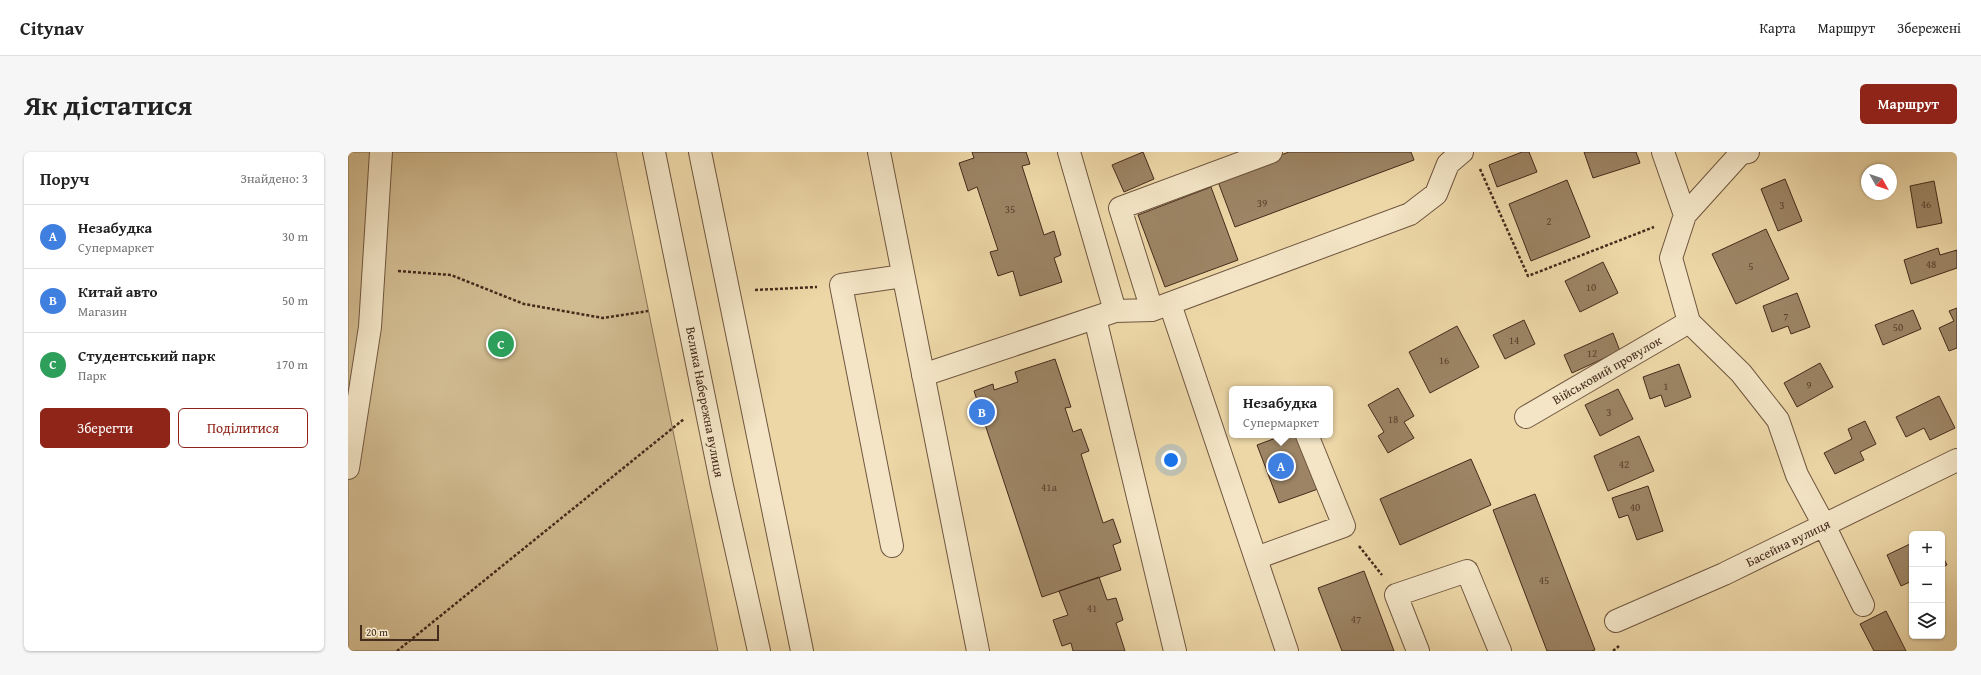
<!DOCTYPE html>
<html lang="uk">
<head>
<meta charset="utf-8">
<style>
  :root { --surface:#fff; --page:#f6f6f6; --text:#222; --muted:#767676; --line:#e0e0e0; --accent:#8f2418 }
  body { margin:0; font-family:"Gentium Book Plus",serif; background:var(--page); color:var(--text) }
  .controls { position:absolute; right:12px; bottom:12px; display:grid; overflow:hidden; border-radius:6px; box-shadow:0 1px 3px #0004 }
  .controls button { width:36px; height:36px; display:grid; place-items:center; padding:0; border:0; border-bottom:1px solid var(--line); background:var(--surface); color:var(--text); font:20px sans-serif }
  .compass { position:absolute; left:1513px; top:12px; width:36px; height:36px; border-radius:50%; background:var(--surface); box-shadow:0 1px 3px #0004; rotate:130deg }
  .scale { position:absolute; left:12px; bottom:10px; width:79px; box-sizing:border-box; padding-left:4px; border:2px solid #452b1c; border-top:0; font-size:11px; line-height:14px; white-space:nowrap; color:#452b1c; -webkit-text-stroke:3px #f3e5c6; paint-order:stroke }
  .you { position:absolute; left:823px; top:308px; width:14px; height:14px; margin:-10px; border:3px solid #fff; border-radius:50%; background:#1a73e8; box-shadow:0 0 0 6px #1a73e833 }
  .badge { display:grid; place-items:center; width:26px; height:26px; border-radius:50%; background:var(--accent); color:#fff; font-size:13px; font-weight:700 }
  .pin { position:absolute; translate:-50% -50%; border:2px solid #fff; box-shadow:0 1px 4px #0006 }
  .popup { position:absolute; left:881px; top:234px; width:104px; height:52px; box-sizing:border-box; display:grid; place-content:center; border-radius:6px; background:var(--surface); filter:drop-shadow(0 1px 3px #0005); font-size:13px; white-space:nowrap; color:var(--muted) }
  .popup b { font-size:15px; color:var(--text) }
  .popup::after { content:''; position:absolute; left:50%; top:100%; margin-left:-8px; border:8px solid transparent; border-top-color:var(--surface) }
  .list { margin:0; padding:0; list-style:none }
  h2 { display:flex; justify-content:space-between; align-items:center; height:52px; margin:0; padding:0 16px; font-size:17px }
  h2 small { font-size:13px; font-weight:400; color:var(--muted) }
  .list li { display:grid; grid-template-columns:26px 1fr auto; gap:12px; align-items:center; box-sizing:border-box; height:64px; padding:0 16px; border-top:1px solid var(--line) }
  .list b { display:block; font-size:15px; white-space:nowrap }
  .list p { margin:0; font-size:13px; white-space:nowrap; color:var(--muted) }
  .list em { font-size:13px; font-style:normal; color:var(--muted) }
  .actions { display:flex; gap:8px; padding:12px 16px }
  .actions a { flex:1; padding:9px 0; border:1px solid var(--accent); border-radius:6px; text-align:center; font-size:14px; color:var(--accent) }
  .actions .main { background:var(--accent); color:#fff }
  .icon { flex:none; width:22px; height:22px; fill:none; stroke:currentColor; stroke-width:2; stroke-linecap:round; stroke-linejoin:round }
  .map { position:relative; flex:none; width:1609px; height:499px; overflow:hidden; border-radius:6px }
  header { display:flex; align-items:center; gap:24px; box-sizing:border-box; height:56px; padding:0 20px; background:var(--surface); border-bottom:1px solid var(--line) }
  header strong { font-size:19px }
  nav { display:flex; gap:22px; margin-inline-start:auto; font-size:14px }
  .intro { display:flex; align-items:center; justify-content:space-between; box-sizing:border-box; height:96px; padding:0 24px }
  h1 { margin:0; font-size:28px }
  .button { padding:10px 18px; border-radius:6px; background:var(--accent); color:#fff; font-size:14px; font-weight:700 }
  main { display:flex; gap:24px; padding:0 24px }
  aside { flex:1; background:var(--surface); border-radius:6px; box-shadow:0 1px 3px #0004 }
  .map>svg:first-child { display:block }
  .green { fill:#d0ba8f; stroke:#8a7256 }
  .building { fill:#9c8464; stroke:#452b1c }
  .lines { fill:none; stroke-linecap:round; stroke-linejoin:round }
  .minor-casing { stroke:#6f563f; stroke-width:24 }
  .path { stroke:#452b1c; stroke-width:2.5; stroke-dasharray:3 2; stroke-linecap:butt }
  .minor { stroke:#f3e5c6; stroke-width:22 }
  .labels { text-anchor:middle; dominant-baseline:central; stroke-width:3.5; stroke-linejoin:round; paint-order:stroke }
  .number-label { font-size:11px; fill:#5b412e }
  .street-label { font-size:13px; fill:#452b1c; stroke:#f3e5c6 }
</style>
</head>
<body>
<header>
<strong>Citynav</strong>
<nav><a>Карта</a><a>Маршрут</a><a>Збережені</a></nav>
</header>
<div class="intro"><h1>Як дістатися</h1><a class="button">Маршрут</a></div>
<main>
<aside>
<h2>Поруч<small>Знайдено: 3</small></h2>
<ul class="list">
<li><span class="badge" style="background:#3f7fe0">A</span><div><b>Незабудка</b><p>Супермаркет</p></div><em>30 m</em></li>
<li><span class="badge" style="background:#3f7fe0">B</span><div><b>Китай авто</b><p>Магазин</p></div><em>50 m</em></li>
<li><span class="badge" style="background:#2e9e5b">C</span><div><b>Студентський парк</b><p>Парк</p></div><em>170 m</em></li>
</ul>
<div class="actions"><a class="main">Зберегти</a><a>Поділитися</a></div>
</aside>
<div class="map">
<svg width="1609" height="499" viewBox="0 0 1609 499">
  <rect width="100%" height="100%" fill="#edd7a7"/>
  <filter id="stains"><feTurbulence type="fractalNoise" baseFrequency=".005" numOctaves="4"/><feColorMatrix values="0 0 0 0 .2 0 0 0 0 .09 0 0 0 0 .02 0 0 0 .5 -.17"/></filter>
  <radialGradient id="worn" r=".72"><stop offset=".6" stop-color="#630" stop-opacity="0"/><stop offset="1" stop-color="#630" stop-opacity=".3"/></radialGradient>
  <path class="green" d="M0 0H268L370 499H0Z"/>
  <path class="building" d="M624 0H678L682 12 674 14 696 83 706 79 713 103 706 106 714 130 672 144 665 119 650 124 642 100 650 98 629 35 620 39 611 11 626 6Z
    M795 0 806 27 776 40 764 13Z
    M941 0H1063L1066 8 887 75 869 27Z
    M1174 0H1181L1189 20 1149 35 1141 13Z
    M1236 0H1288L1292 11 1245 26Z
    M1437 27 1454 69 1430 79 1413 37Z
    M1219 28 1242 85 1183 109 1161 52Z
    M1586 29 1594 71 1569 76 1562 34Z
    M863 35 890 108 817 135 790 63Z
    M1418 77 1441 127 1388 152 1364 102Z
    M1590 96 1592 103 1609 98V116L1563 132 1556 108Z
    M1255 110 1270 141 1232 160 1217 129Z
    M1449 141 1462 175 1443 182 1440 174 1424 180 1415 154Z
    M1609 156V196L1601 199 1591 176 1606 169 1601 159Z
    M1565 158 1573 177 1535 193 1527 173Z
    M1176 168 1187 192 1157 207 1145 183Z
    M1109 174 1131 215 1082 241 1061 200Z
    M1265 181 1272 199 1224 221 1216 203Z
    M707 207 723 255 717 256 725 280 733 277 741 299 733 302 755 371 765 367 773 390 765 393 773 418 694 445 626 239 645 232 646 238 670 230 667 220Z
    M1472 211 1485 235 1449 255 1436 231Z
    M1331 212 1343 245 1317 255 1313 243 1302 247 1295 225Z
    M1050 236 1066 264 1056 270 1066 286 1040 301 1030 284 1036 280 1020 253Z
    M1270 237 1285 267 1252 284 1237 253Z
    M1591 244 1607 276 1582 288 1576 276 1558 285 1548 265Z
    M1517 269 1528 292 1512 300 1516 308 1487 322 1476 301 1504 287 1500 277Z
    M936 283H950L970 337 931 351 909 293Z
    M1291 284 1306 319 1260 339 1246 304Z
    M1123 307 1143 353 1052 393 1032 347Z
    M1300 334 1315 379 1289 388 1280 363 1271 366 1264 346Z
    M1187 342 1247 498 1243 499H1199L1145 358Z
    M1564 391V429L1553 434 1539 403Z
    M1594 403 1599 413 1594 415Z
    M1016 419 1046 499H994L970 436Z
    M751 425 759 448 768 446 775 468 768 471 777 499H725L723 491 714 494 705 468 720 463 711 439Z
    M1538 459 1558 499H1526L1512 472Z"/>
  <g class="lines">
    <defs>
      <path id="minor" d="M306 0 374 334 411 499
        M352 0 454 499
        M531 0 630 499
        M721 0 767 159
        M1315 0 1337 63
        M1400 0 1393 1 1337 63 1323 106 1341 170 1393 221 1430 268 1449 323 1476 373 1515 453
        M822 152 939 499
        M804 158 772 56 923 0
        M747 166 827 499
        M575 223 767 159 804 158 1062 62 1088 42 1100 12 1114 0
        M1178 265 1341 170
        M0 316 22 175 33 0
        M544 394 493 133 555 124
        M908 406 996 374 959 283
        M1268 469 1376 422 1609 308
        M1070 499 1048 443 1119 419 1152 499"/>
    </defs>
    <use href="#minor" class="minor-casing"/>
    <path class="path" d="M1132 17 1180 124 1306 75
      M50 119 103 123 176 152 255 166 300 159
      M407 138 469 135
      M1011 394 1034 423
      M49 499 336 267
      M1265 499 1271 494"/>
    <use href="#minor" class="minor"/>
  </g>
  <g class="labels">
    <g class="number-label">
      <text x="914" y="51">39</text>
      <text x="1578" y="52">46</text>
      <text x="1434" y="53">3</text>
      <text x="662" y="57">35</text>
      <text x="1201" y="69">2</text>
      <text x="1583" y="112">48</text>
      <text x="1403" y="114">5</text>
      <text x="1243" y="135">10</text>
      <text x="1438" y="164">7</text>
      <text x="1550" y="175">50</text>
      <text x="1166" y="188">14</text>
      <text x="1244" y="201">12</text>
      <text x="1096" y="208">16</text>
      <text x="1461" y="233">9</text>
      <text x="1318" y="234">1</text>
      <text x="1261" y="260">3</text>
      <text x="1045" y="267">18</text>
      <text x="1276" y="312">42</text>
      <text x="701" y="335">41а</text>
      <text x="1287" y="355">40</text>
      <text x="1196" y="428">45</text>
      <text x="744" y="456">41</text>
      <text x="1008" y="467">47</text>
    </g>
    <g class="street-label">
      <text transform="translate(1259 218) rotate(-30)">Військовий провулок</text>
      <text transform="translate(357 250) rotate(79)">Велика Набережна вулиця</text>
      <text transform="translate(1440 391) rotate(-26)">Басейна вулиця</text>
    </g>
  </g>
  <rect width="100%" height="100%" filter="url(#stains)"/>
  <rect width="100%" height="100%" fill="url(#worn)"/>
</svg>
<div class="controls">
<button>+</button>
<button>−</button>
<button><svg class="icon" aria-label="layers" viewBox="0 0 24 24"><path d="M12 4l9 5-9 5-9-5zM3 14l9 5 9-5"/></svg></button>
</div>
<svg class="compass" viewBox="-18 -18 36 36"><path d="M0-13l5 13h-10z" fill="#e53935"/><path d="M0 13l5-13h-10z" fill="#767676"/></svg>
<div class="scale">20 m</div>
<div class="you"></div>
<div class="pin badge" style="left:933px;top:314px;background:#3f7fe0">A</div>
<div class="popup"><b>Незабудка</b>Супермаркет</div>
<div class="pin badge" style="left:634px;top:260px;background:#3f7fe0">B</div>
<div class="pin badge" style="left:153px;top:192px;background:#2e9e5b">C</div>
</div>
</main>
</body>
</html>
